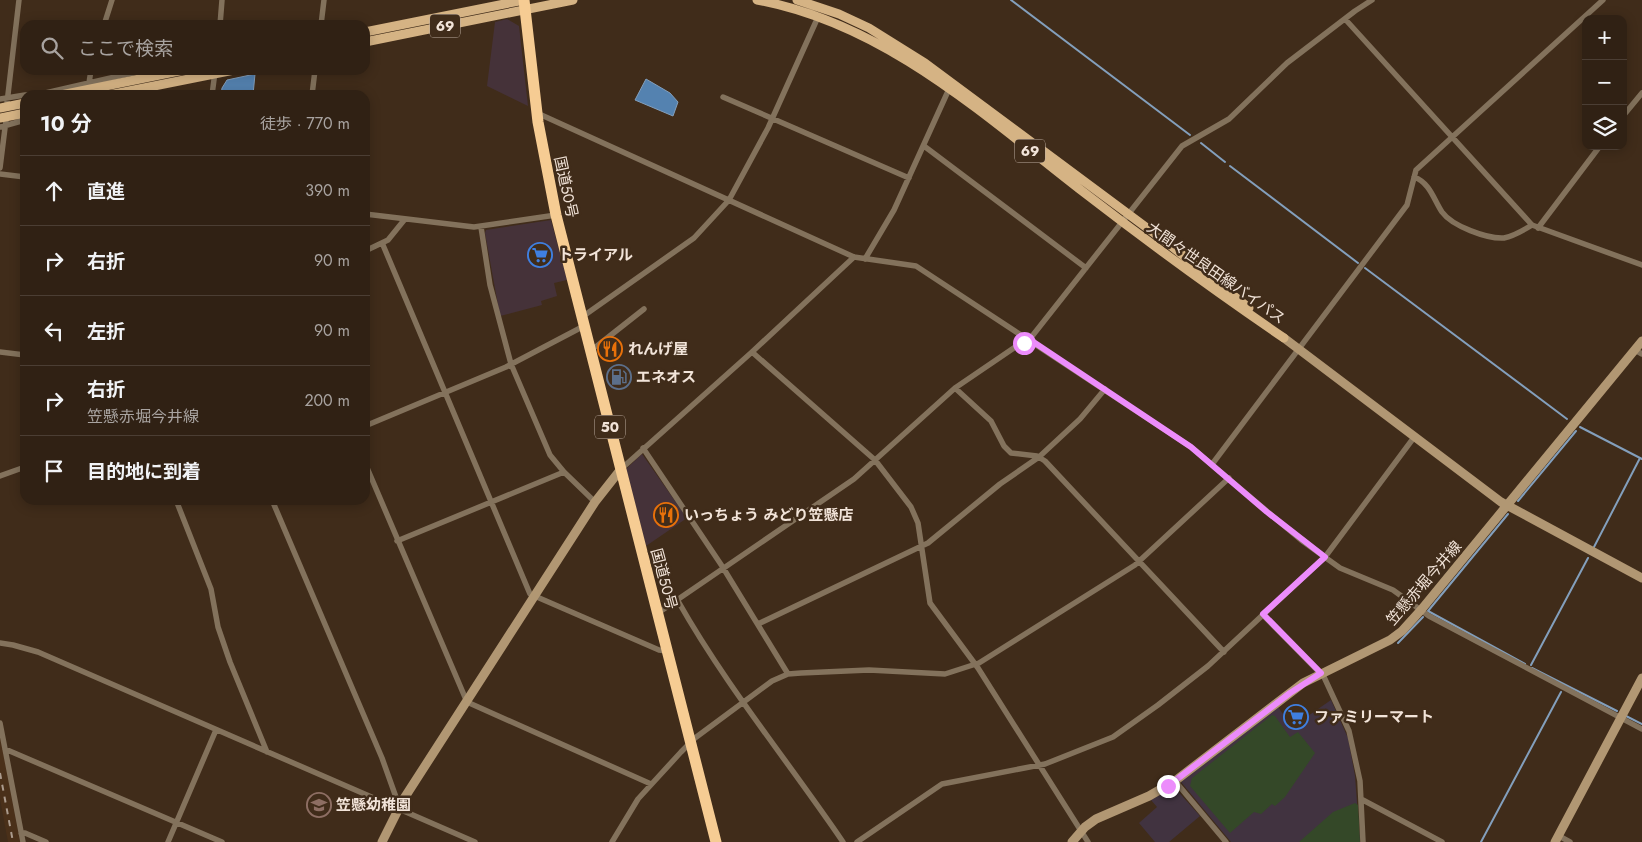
<!DOCTYPE html>
<html lang="ja">
<head>
<meta charset="utf-8">
<style>
  :root { --surface:#302114; --page:#38291d; --text:#f1f3f6; --muted:#a8a3a0; --line:#4b3e34 }
  body { margin:0; font-family:Jost,"Noto Sans JP",sans-serif; background:var(--page); color:var(--text) }
  .controls { position:absolute; right:15px; top:15px; display:grid; overflow:hidden; border-radius:10px; box-shadow:0 2px 12px #0003 }
  .controls button { width:45px; height:45px; display:grid; place-items:center; padding:0; border:0; border-bottom:1px solid var(--line); background:var(--surface); color:var(--text); font:25px sans-serif }
  .stop { position:absolute; width:15px; height:15px; margin:-11px; border:4px solid #ec8cfb; border-radius:50%; background:#fff }
  .stop.end { background:#ec8cfb; border-color:#fff; box-shadow:0 1px 5px #0008 }
  .list { margin:0; padding:0; list-style:none }
  h2 { display:flex; justify-content:space-between; align-items:center; height:65px; margin:0; padding:0 20px; font-size:21px }
  h2 small { font-size:16px; font-weight:400; color:var(--muted) }
  .list li { display:grid; grid-template-columns:32px 1fr auto; gap:15px; align-items:center; box-sizing:border-box; height:70px; padding:0 20px; border-top:1px solid var(--line) }
  .list b { display:block; font-size:19px; white-space:nowrap }
  .list p { margin:0; font-size:16px; white-space:nowrap; color:var(--muted) }
  .list em { font-size:16px; font-style:normal; color:var(--muted) }
  .icon { flex:none; width:28px; height:28px; fill:none; stroke:currentColor; stroke-width:2; stroke-linecap:round; stroke-linejoin:round }
  .map { position:relative; flex:none; width:1642px; height:842px; overflow:hidden }
  .search { position:absolute; background:var(--surface); box-shadow:0 2px 12px #0003; left:20px; top:20px; width:350px; height:55px; display:flex; align-items:center; gap:12px; box-sizing:border-box; padding:0 18px; border-radius:15px; color:var(--muted); font-size:19px }
  .panel { position:absolute; background:var(--surface); box-shadow:0 2px 12px #0003; left:20px; top:90px; width:350px; height:415px; border-radius:15px }
  .map>svg:first-child { display:block }
  .commercial { fill:#453239 }
  .built { fill:#4a3019 }
  .education { fill:#413340 }
  .green { fill:#344828 }
  .water { fill:#5482b0; stroke:#839fbc }
  .lines { fill:none; stroke-linecap:round; stroke-linejoin:round }
  .stream { stroke:#839fbc; stroke-width:2 }
  .street { stroke:#83725c; stroke-width:5.5 }
  .secondary { stroke:#b19773; stroke-width:9 }
  .primary { stroke:#d5b384; stroke-width:9 }
  .highway { stroke:#f6cc93; stroke-width:11 }
  .rail { stroke:#ab9b8d; stroke-width:2; stroke-dasharray:6 6; stroke-linecap:butt }
  .route { stroke:#ec8cfb; stroke-width:6 }
  .labels { text-anchor:middle; dominant-baseline:central; stroke-width:5; stroke-linejoin:round; paint-order:stroke }
  .shield { fill:#402c1a; stroke:#bdada0; stroke-width:1 }
  .shield-label { font-size:14px; font-weight:bold; fill:#f2e4d9 }
  .street-label { font-size:15px; fill:#f2e4d9; stroke:#402c1a }
  .poi-label { font-size:15px; font-weight:bold; fill:#f2e4d9; stroke:#402c1a; text-anchor:start }
</style>
</head>
<body>
<div class="map">
<svg width="1642" height="842" viewBox="0 0 1642 842">
  <rect width="100%" height="100%" fill="#402c1a"/>
  <path class="commercial" d="M507 19 519 26 528 106 487 86 495 22Z
    M551 220 567 280 554 283 557 296 541 301 542 305 500 316 485 233 486 230Z
    M642 454 687 518 646 546 626 469Z"/>
  <path class="built" d="M0 735 20 842H8L0 799Z"/>
  <path class="education" d="M1331 700 1348 738 1355 776 1360 842H1231L1181 782 1278 707 1292 727Z
    M1174 787 1200 816 1169 842H1155L1139 823 1157 807 1151 800Z"/>
  <path class="green" d="M1272 715 1275 716 1290 737 1298 732 1315 753 1285 797 1275 806 1272 804 1261 814 1254 812 1230 833 1190 786 1192 778Z
    M1355 803 1358 805 1360 842H1299L1333 812Z"/>
  <path class="water" d="M255 74 253 95H221L222 88 227 80Z
    M646 79 670 93 678 102 673 116 635 100Z"/>
  <g class="lines">
    <path class="stream" d="M1011 0 1190 135
      M1201 143 1225 162
      M1230 166 1358 263
      M1365 268 1567 419
      M1580 427 1642 459
      M1518 501 1576 431
      M1508 514 1428 611 1525 664
      M1594 547 1640 458
      M1398 643 1423 617
      M1531 665 1588 558
      M1532 668 1617 711
      M1626 716 1642 724
      M1481 842 1561 692"/>
    <path class="street" d="M1345 19 1532 225 1642 265
      M104 25 112 0
      M220 25 222 0
      M321 25 324 0
      M89 83 91 70
      M25 95 41 94 141 71 160 72
      M139 95 153 89
      M212 95 215 72
      M312 95 315 70
      M723 97 909 178
      M0 99 25 95
      M7 103 19 0
      M537 113 854 257 916 266 1191 447 1301 540 1340 568 1393 590 1429 616 1642 729
      M1623 116 1642 93
      M0 127 25 120
      M924 146 1086 268
      M0 168 6 120
      M0 174 25 177
      M1414 177C1430 183 1433 198 1442 212 1452 226 1487 239 1504 238 1514 236 1524 230 1532 225
      M365 214 474 227 556 215
      M481 227 490 285 511 364 550 455 564 472 595 502
      M1538 228 1600 146
      M383 245 530 594 659 650 667 651
      M365 251 388 240 405 219
      M865 259 894 210 949 89
      M582 317 694 238 729 200 768 128 818 17
      M590 349 597 346 644 309
      M1635 350 1642 354
      M0 352 25 355
      M752 352 875 460 911 507 918 523 930 603 978 668 1088 842
      M955 388 991 421 1004 446 1011 453 1037 456 1045 461 1224 652
      M365 426 506 367 584 326
      M643 448 722 566 788 674
      M365 463 467 702 651 784
      M1213 463 1407 205 1416 170 1603 0
      M621 469 752 352 854 257
      M0 476 25 467
      M176 500 211 589 218 627 230 662 267 752
      M272 500 382 758 397 800V809
      M397 541 564 472
      M678 601C726 686 788 761 843 842
      M658 613 854 479 955 388 1033 335 1182 146 1229 119 1287 63 1355 11 1372 0
      M1263 615 1324 677 1349 731 1360 781 1363 842
      M758 624 928 543 1000 484 1039 457 1080 419 1105 389
      M0 643 13 645 38 652 475 842
      M0 723 23 842
      M5 749 222 842
      M1175 781 1226 842
      M1361 799 1442 842
      M21 833H25L46 842
      M1559 836 1570 842
      M168 842 216 730
      M612 842 638 799 681 752 695 738 772 681 788 674 801 673 869 670 945 674 979 663 1135 565 1229 478
      M857 842 942 784 1045 764 1113 737 1158 705 1208 666 1325 557 1415 436"/>
    <path class="secondary" d="M1284 338 1501 502 1642 578
      M382 842 403 800 595 502 621 469
      M1072 842 1085 827 1096 819 1149 796 1175 781 1303 683 1390 640 1402 631 1421 610 1642 341
      M1555 842 1642 678"/>
    <path class="primary" d="M757 0C884 23 984 115 1082 191 1148 242 1215 291 1284 338
      M797 0 839 14 869 28 925 63 1170 245 1249 308
      M365 32 524 0
      M365 42 573 0
      M61 95 184 70
      M109 95 234 70
      M0 108 25 103
      M0 118 25 113"/>
    <path class="highway" d="M524 0 538 122 556 215 716 842"/>
    <path class="rail" d="M0 773 13 842"/>
  </g>
  <g class="lines">
    <path class="route" d="M1024 343 1029 339 1191 447 1267 512 1325 557 1263 614 1321 673 1290 693 1168 786"/>
  </g>
  <defs>
    <symbol id="supermarket-ring" viewBox="-11 -11 22 22"><circle r="9.5" fill="#402c1a" stroke="#3f7fe0" stroke-width="1.5"/><path d="M-6-5.5h2.5l.6 2H6L4.5 2H-2.5L-4.4-4H-6ZM-1.5 3.2a1.3 1.3 0 1 0 .1 0ZM3 3.2a1.3 1.3 0 1 0 .1 0Z" fill="#3f7fe0"/></symbol>
    <symbol id="restaurant-ring" viewBox="-11 -11 22 22"><circle r="9.5" fill="#402c1a" stroke="#e8710a" stroke-width="1.5"/><path d="M-5-6h1v4h1v-4h1v4h1v-4h1v5L-1.5 .5V6h-2V.5L-5-1ZM5-6V6H3V1.5H1.5Q1.5-4 5-6Z" fill="#e8710a"/></symbol>
    <symbol id="fuel-ring" viewBox="-11 -11 22 22"><circle r="9.5" fill="#402c1a" stroke="#5c6f8a" stroke-width="1.5"/><path d="M-5.5-6h7V0h2V4h1.3V-2.5L3-4.5l.8-.8L6-3V5H2.5V1h-1V6h-7ZM-4.2-4.7v3.2H.2V-4.7Z" fill="#5c6f8a"/></symbol>
    <symbol id="school-ring" viewBox="-11 -11 22 22"><circle r="9.5" fill="#402c1a" stroke="#8d6e63" stroke-width="1.5"/><path d="M0-5L7-2L0 1L-7-2ZM-4 1L0 2.5L4 1V4Q0 6-4 4Z" fill="#8d6e63"/></symbol>
  </defs>
  <g fill-rule="evenodd">
    <use href="#supermarket-ring" x="526" y="241" width="28" height="28"/>
    <use href="#restaurant-ring" x="596" y="335" width="28" height="28"/>
    <use href="#fuel-ring" x="605" y="363" width="28" height="28"/>
    <use href="#restaurant-ring" x="652" y="501" width="28" height="28"/>
    <use href="#supermarket-ring" x="1282" y="703" width="28" height="28"/>
    <use href="#school-ring" x="305" y="791" width="28" height="28"/>
  </g>
  <g class="labels">
    <g class="shield">
      <rect x="430" y="14.5" width="30" height="23" rx="4"/>
      <rect x="1015" y="139.5" width="30" height="23" rx="4"/>
      <rect x="595" y="415.5" width="30" height="23" rx="4"/>
    </g>
    <g class="shield-label">
      <text x="445" y="26">69</text>
      <text x="1030" y="151">69</text>
      <text x="610" y="427">50</text>
    </g>
    <g class="street-label">
      <text transform="translate(566 187) rotate(78)">国道50号</text>
      <text transform="translate(1216 273) rotate(35)">大間々世良田線バイパス</text>
      <text transform="translate(664 579) rotate(75)">国道50号</text>
      <text transform="translate(1424 583) rotate(-49)">笠懸赤堀今井線</text>
    </g>
    <g class="poi-label">
      <text x="558" y="255">トライアル</text>
      <text x="628" y="349">れんげ屋</text>
      <text x="636" y="377">エネオス</text>
      <text x="684" y="515">いっちょう みどり笠懸店</text>
      <text x="1314" y="717">ファミリーマート</text>
      <text x="336" y="805">笠懸幼稚園</text>
    </g>
  </g>
</svg>
<div class="controls">
<button>+</button>
<button>−</button>
<button><svg class="icon" aria-label="layers" viewBox="0 0 24 24"><path d="M12 4l9 5-9 5-9-5zM3 14l9 5 9-5"/></svg></button>
</div>
<div class="stop" style="left:1024px;top:343px"></div>
<div class="stop end" style="left:1168px;top:786px"></div>
<div class="search"><svg class="icon" aria-label="search" viewBox="0 0 24 24"><circle cx="10" cy="10" r="6"/><path d="M15 15l6 6"/></svg>ここで検索</div>
<section class="panel">
<h2>10 分<small>徒歩 · 770 m</small></h2>
<ul class="list">
<li><svg class="icon" aria-label="ahead" viewBox="0 0 24 24"><path d="M12 20V5M6 11l6-6 6 6"/></svg><div><b>直進</b></div><em>390 m</em></li>
<li><svg class="icon" aria-label="right" viewBox="0 0 24 24"><path d="M7 20v-9h11M14 6l5 5-5 5"/></svg><div><b>右折</b></div><em>90 m</em></li>
<li><svg class="icon" aria-label="left" viewBox="0 0 24 24"><path d="M17 20v-9H6M10 6l-5 5 5 5"/></svg><div><b>左折</b></div><em>90 m</em></li>
<li><svg class="icon" aria-label="right" viewBox="0 0 24 24"><path d="M7 20v-9h11M14 6l5 5-5 5"/></svg><div><b>右折</b><p>笠懸赤堀今井線</p></div><em>200 m</em></li>
<li><svg class="icon" aria-label="arrive" viewBox="0 0 24 24"><path d="M6 21V4h12l-3 4 3 4H6"/></svg><div><b>目的地に到着</b></div></li>
</ul>
</section>
</div>
</body>
</html>
